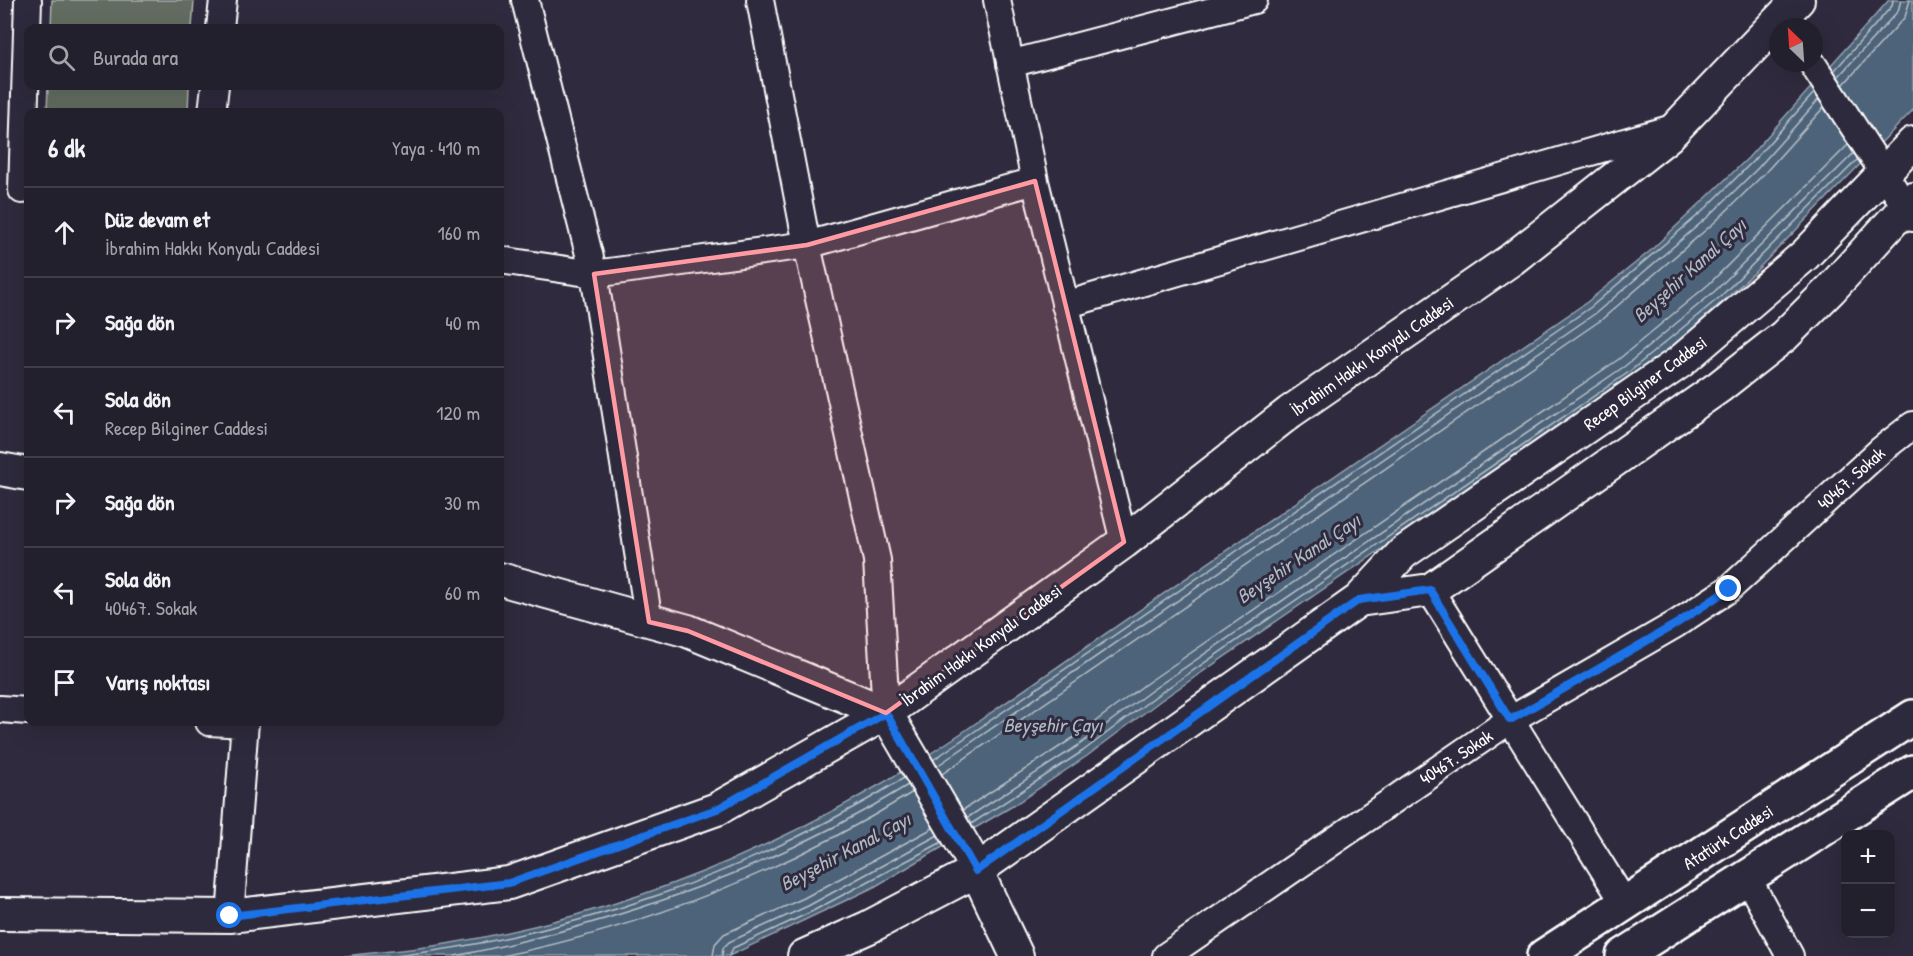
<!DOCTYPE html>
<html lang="tr">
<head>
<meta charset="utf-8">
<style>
  :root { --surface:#23202e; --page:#2f2d3a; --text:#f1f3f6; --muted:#a3a3aa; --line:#403e4a }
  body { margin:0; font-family:"Patrick Hand",sans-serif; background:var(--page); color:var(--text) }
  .controls { position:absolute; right:18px; bottom:18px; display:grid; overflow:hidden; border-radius:12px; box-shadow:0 6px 24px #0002 }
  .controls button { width:54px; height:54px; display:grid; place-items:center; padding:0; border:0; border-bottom:2px solid var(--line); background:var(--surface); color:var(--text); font:30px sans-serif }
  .compass { position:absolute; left:1769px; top:18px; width:54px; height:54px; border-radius:50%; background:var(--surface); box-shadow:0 6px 24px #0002; rotate:335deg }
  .stop { position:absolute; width:18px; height:18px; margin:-14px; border:4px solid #1a73e8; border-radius:50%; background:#fff }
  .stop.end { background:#1a73e8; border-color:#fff; box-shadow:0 2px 6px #0008 }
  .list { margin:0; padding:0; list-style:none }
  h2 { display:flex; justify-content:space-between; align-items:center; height:78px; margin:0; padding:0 24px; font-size:26px }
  h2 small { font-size:20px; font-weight:400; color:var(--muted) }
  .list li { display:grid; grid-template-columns:39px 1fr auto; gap:18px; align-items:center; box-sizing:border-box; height:90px; padding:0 24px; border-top:2px solid var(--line) }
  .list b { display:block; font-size:22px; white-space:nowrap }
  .list p { margin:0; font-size:20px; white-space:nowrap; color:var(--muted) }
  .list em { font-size:20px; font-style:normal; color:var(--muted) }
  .icon { flex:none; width:33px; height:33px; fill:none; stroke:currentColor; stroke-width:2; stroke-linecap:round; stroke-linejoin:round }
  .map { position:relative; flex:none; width:1913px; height:956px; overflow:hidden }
  .search { position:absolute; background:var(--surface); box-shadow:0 6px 24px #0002; left:24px; top:24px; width:480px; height:66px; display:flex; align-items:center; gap:15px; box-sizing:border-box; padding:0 21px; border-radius:12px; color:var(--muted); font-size:22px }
  .panel { position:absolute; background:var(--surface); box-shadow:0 6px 24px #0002; left:24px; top:108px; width:480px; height:618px; border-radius:12px }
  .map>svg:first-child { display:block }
  .green { fill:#626c61; stroke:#b0b6b0; stroke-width:1.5 }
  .water { fill:#4e6479; stroke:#95a2af; stroke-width:1.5 }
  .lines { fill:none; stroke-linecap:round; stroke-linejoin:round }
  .shore { stroke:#b8c1c9; stroke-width:1.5 }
  .minor-casing { stroke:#fff; stroke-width:30 }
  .tertiary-casing { stroke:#fff; stroke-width:36 }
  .secondary-casing { stroke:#fff; stroke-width:38 }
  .minor { stroke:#2f2a3d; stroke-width:26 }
  .tertiary { stroke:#2f2a3d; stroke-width:32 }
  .secondary { stroke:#2f2a3d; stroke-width:33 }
  .route { stroke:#1a73e8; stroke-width:8 }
  .marked { fill:#ff9aa2; fill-opacity:0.2; stroke:#ff9aa2; stroke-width:4.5; stroke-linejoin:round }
  .labels { text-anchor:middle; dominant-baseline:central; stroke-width:6; stroke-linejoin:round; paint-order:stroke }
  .street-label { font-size:18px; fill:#fff; stroke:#2f2a3d }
  .water-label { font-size:20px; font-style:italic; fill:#afb9c3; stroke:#2f2a3d }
</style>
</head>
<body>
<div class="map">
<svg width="1913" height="956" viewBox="0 0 1913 956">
  <rect width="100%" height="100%" fill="#2f2a3d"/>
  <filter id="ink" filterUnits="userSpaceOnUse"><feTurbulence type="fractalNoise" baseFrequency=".0167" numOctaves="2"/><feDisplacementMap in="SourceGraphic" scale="12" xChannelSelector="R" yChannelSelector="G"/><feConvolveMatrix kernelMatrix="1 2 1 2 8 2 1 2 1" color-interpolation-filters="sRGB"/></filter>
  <g filter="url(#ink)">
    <path class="green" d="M52 0H194L192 28H51Z
      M48 86H189L188 112H47Z"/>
    <path class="water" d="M1889 0H1913V110L1755 272 1680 340 1633 377 1160 701 1087 756 1011 807 874 887 729 956H343C377 952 412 950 446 944 632 913 805 839 960 734L1587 302 1649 252 1748 158Z"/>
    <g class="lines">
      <path class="shore" d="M1834 71 1892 6 1893 0
        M1838 77 1898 11 1901 0
        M1843 85 1905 17 1910 0
        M933 760 1591 307 1704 210 1752 162 1814 93
        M937 766 1596 313 1709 216 1758 168 1819 99
        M942 774 1601 320 1715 222 1764 174 1824 107
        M963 810 1073 738 1147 683 1619 359 1709 284 1848 145
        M967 818 1079 745 1152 690 1625 366 1715 291 1854 153
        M971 824 1083 751 1156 696 1629 372 1720 297 1858 159
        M395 956C575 935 750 873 904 778
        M455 956C615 924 769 871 908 785
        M501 956C646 927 787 870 913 792
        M713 956 715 944 724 934 804 898 933 828
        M722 956 723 948 729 942 808 906 938 835
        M729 956 733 948 811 912 942 842"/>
      <defs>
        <path id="minor" d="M525 0 594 274 649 622
          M760 0 807 245 877 560 886 713
          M997 0 1035 181 1124 542
          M220 28 223 0
          M1812 63 1913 218
          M1010 64 1254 0
          M212 112 215 86
          M22 190 28 0
          M500 260 594 274 807 245 1035 181
          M1065 305 1673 128
          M1430 590 1625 904
          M0 709 28 711
          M209 722 245 724
          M1747 877 1790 956
          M230 916 245 722
          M1166 956 1510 720 1676 624 1729 589 1881 450 1913 425"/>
        <path id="tertiary" d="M1913 143 1805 255 1680 362 1403 553 1359 600 1430 590 1719 387 1784 336 1831 289 1913 199
          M0 469 28 474
          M500 579 688 631 886 713 968 853 1017 956
          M0 914 230 916 509 883 717 809 886 713 1124 542 1290 412 1512 259 1668 136 1798 0
          M804 956 869 927 976 871 1359 600"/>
        <path id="secondary" d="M1544 956 1913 717
          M1623 956 1913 772"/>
      </defs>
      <use href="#minor" class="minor-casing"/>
      <use href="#tertiary" class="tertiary-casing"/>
      <use href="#secondary" class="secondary-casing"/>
      <use href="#minor" class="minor"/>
      <use href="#tertiary" class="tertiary"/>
      <use href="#secondary" class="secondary"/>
    </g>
  </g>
  <g class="lines" filter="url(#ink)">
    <path class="route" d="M230 916 509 883 717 809 886 713 976 871 1359 600 1430 590 1510 720 1676 624 1729 589"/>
  </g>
  <path class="marked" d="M1035 181 1124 542 886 713 688 631 649 622 594 274 807 245Z"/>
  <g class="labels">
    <g class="street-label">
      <text transform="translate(1372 356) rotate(-35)">İbrahim Hakkı Konyalı Caddesi</text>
      <text transform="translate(1645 383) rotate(-36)">Recep Bilginer Caddesi</text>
      <text transform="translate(1851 478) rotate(-42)">40467. Sokak</text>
      <text transform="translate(981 645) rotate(-36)">İbrahim Hakkı Konyalı Caddesi</text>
      <text transform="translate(1456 757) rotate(-34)">40467. Sokak</text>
      <text transform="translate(1728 837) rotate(-33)">Atatürk Caddesi</text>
    </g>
    <g class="water-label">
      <text transform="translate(1689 270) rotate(-42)">Beyşehir Kanal Çayı</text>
      <text transform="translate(1298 558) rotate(-34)">Beyşehir Kanal Çayı</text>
      <text x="1053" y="724">Beyşehir Çayı</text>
      <text transform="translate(845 851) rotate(-28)">Beyşehir Kanal Çayı</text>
    </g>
  </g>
</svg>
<div class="controls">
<button>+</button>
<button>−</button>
</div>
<svg class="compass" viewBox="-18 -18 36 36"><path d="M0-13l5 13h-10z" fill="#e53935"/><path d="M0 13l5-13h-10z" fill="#a3a3aa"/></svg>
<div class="stop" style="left:230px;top:916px"></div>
<div class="stop end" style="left:1729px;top:589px"></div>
<div class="search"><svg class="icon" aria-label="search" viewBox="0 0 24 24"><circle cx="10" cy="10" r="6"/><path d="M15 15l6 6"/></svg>Burada ara</div>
<section class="panel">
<h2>6 dk<small>Yaya · 410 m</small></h2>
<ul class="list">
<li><svg class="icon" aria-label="ahead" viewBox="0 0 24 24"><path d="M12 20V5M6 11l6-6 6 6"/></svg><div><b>Düz devam et</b><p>İbrahim Hakkı Konyalı Caddesi</p></div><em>160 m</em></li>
<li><svg class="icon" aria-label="right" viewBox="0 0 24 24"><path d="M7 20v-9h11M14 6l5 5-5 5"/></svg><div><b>Sağa dön</b></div><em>40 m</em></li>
<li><svg class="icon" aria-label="left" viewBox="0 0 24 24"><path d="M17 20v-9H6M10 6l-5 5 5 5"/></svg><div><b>Sola dön</b><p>Recep Bilginer Caddesi</p></div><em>120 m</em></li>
<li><svg class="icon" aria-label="right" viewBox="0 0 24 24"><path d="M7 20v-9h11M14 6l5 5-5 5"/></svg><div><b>Sağa dön</b></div><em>30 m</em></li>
<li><svg class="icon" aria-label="left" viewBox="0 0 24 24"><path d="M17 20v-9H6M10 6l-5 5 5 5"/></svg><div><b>Sola dön</b><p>40467. Sokak</p></div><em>60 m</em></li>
<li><svg class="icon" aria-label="arrive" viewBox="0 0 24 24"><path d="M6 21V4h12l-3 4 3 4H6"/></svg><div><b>Varış noktası</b></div></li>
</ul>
</section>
</div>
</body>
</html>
